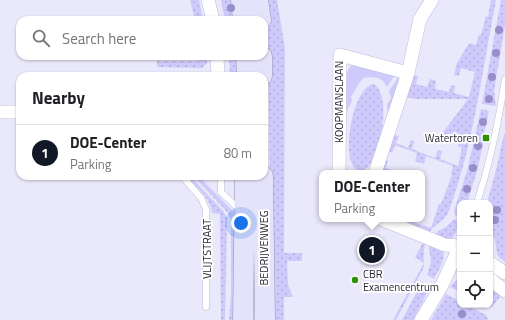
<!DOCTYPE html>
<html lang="en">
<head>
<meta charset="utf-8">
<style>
  :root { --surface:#fff; --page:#f6f6f6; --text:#202124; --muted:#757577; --line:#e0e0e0; --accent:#111827 }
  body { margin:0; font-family:"Titillium Web",sans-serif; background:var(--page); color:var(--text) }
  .controls { position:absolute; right:12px; bottom:12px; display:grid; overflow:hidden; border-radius:8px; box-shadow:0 1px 3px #0004 }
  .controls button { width:36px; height:36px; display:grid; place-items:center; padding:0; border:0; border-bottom:1px solid var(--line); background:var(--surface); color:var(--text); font:20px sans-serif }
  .you { position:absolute; left:241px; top:223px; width:14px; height:14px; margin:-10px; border:3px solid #fff; border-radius:50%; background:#1a73e8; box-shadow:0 0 0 6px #1a73e833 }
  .badge { display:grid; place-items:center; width:26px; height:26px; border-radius:50%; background:var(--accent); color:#fff; font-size:13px; font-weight:700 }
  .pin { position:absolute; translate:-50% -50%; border:2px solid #fff; box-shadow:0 1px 4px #0006 }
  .popup { position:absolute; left:319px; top:170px; width:106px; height:52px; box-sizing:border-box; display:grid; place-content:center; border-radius:8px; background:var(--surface); filter:drop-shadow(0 1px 3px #0005); font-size:13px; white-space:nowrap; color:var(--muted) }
  .popup b { font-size:15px; color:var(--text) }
  .popup::after { content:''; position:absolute; left:50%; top:100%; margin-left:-8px; border:8px solid transparent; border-top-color:var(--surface) }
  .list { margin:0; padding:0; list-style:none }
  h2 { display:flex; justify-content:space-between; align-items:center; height:52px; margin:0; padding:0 16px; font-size:17px }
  h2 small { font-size:13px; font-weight:400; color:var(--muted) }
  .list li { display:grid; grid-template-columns:26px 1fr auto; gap:12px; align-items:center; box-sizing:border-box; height:56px; padding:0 16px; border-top:1px solid var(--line) }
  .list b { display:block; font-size:15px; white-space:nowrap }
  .list p { margin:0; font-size:13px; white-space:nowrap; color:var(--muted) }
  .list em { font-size:13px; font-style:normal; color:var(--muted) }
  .icon { flex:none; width:22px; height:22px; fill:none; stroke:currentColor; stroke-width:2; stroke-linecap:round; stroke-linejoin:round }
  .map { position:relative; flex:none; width:505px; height:320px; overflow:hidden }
  .search { position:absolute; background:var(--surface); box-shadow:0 1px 3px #0004; left:16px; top:16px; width:252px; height:44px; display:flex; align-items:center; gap:10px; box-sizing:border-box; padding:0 14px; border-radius:12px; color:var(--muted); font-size:15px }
  .panel { position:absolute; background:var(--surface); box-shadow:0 1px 3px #0004; left:16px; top:72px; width:252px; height:108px; border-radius:12px }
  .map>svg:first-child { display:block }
  .grass { fill:url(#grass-dots) }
  .green { fill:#cfcafc }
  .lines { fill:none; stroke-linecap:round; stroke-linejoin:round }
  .service-casing { stroke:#bebbd9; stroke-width:7 }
  .minor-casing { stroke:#bebbd9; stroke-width:14 }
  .primary-casing { stroke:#9895b4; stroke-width:21 }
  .service { stroke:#fff; stroke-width:6 }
  .minor { stroke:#fff; stroke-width:13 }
  .primary { stroke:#e5e2fb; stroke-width:20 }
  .tree { fill:#998dca }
  .poi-dot { fill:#308f05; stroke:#fff; stroke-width:1.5 }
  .labels { text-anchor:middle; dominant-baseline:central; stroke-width:3.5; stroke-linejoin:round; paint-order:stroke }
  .street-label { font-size:11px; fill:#2a2934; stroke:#fff }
  .poi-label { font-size:11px; fill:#2a2934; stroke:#fff; text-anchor:end }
</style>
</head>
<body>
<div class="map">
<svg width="505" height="320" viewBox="0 0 505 320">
  <defs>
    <pattern id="grass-dots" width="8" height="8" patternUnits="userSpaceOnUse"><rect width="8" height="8" fill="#cfcafc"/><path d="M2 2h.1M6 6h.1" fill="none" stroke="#b2aed9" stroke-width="1.8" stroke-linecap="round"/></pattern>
  </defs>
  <rect width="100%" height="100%" fill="#eae8fb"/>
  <path class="grass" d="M190 0H199L203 20H195Z
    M221 0H235L237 20H225Z
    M264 0H277L285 48 284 253H302V261H287L288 285 293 297H284V320H272L268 39Z
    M491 0H496C482 71 474 143 449 211 444 223 433 224 429 233L394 219H404L431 228 439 204H441L452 175 451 174 453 166 426 156 424 164 415 161 417 153 395 145 392 153 389 151 394 135 399 136 396 143 408 148 411 140 414 141 412 149 435 158 438 150 442 151 440 159 458 166 462 148 458 146 461 139 448 134 445 142 441 140 444 131 468 99H415L406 97 414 75 418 76 416 84 427 87 430 79 436 81 435 89 449 92 451 85 455 86 454 93 469 97 475 72 461 68 459 76 454 75 457 63 469 43 476 45 479 35H481L486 16 488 17Z
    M501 0H505V25L494 91 496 106 482 104Z
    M199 56H207V63L202 68 157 67V61H199Z
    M229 56H239L240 76H230Z
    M373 84C395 94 378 173 360 171 339 168 351 89 373 84Z
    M481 109 489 111 483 139 484 140 477 171 467 203H460V217L455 215 454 211 467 171Z
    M504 134H505V262L500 258 497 254 495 239 490 231V203H487L496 170Z
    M386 160 388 161 386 168 396 172 395 173H381Z
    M187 176H192L193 179 223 211 227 218 225 320H221L220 214 212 213C210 196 196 189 187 176Z
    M195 176H201L204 182 236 214 235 320H229L231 295V220L228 213 198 181Z
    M454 219 460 221V222C452 241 454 243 434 236L438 231 446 227Z
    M423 243 425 244C423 251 424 259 424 267L396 320H393L424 263 415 257Z
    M430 245 443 251C446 260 438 271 434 279L427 275 431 262 429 248Z
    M460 278V292L450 287 453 283Z
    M422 282 430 287 413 320H402Z
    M490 284 502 294 493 306 488 307 485 305H490Z
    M446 294 460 301V305H467L486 315 488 320H431Z"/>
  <path class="green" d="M353 64 396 73 387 87 383 81 378 78 370 77 364 78 359 83 351 97 352 101 347 111C347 99 341 72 353 64Z
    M398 77 399 83 388 117 387 104 391 98 389 91Z"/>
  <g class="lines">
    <defs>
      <path id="service" d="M182 176 201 198 206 209V307
        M221 176V192L240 210
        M477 203C490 163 499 121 505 79"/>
      <path id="minor" d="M208 0 213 20
        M217 56 218 76
        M0 112H20
        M339 173 340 55 408 73
        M375 173 408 73 420 19 432 0
        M381 219 445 245 460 246
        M490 263 505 273
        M490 279 505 291
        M421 320 441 287 460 246"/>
      <path id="primary" d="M241 0 243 20
        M258 0 261 20
        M246 56 247 76
        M262 56V76
        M263 176 265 320
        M243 320 245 176"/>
    </defs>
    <use href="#service" class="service-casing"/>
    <use href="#minor" class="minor-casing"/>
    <use href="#primary" class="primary-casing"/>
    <use href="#service" class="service"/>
    <use href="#minor" class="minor"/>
    <use href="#primary" class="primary"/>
  </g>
  <g class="tree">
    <circle cx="231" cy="8" r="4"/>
    <circle cx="499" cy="30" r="4"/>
    <circle cx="496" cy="53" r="4"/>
    <circle cx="492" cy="77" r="4"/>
    <circle cx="489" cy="99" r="4"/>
    <circle cx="483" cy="122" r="4"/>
    <circle cx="478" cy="146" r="4"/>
    <circle cx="473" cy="168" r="4"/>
    <circle cx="467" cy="189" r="4"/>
    <circle cx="497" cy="210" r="4"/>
    <circle cx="495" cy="220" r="4"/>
    <circle cx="462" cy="314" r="4"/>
  </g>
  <g class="poi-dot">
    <rect x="482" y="134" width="8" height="8" rx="2"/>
    <circle cx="355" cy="280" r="4"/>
  </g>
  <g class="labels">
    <g class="street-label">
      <text transform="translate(339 102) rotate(-90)">KOOPMANSLAAN</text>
      <text transform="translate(264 248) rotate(-90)">BEDRIJVENWEG</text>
      <text transform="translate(207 249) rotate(-90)">VLIJTSTRAAT</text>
    </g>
    <g class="poi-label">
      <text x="478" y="138">Watertoren</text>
      <text x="363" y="274" text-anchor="start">CBR<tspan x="363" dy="13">Examencentrum</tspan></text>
    </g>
  </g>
</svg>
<div class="controls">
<button>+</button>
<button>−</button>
<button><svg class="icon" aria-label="locate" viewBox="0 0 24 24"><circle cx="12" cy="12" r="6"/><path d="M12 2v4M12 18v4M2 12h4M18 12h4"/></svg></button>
</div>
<div class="you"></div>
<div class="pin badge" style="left:372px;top:250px">1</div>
<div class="popup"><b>DOE-Center</b>Parking</div>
<div class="search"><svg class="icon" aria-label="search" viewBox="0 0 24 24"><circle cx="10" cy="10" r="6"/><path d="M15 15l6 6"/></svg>Search here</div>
<section class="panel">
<h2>Nearby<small></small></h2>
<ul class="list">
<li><span class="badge">1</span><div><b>DOE-Center</b><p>Parking</p></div><em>80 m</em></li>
</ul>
</section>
</div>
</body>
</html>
